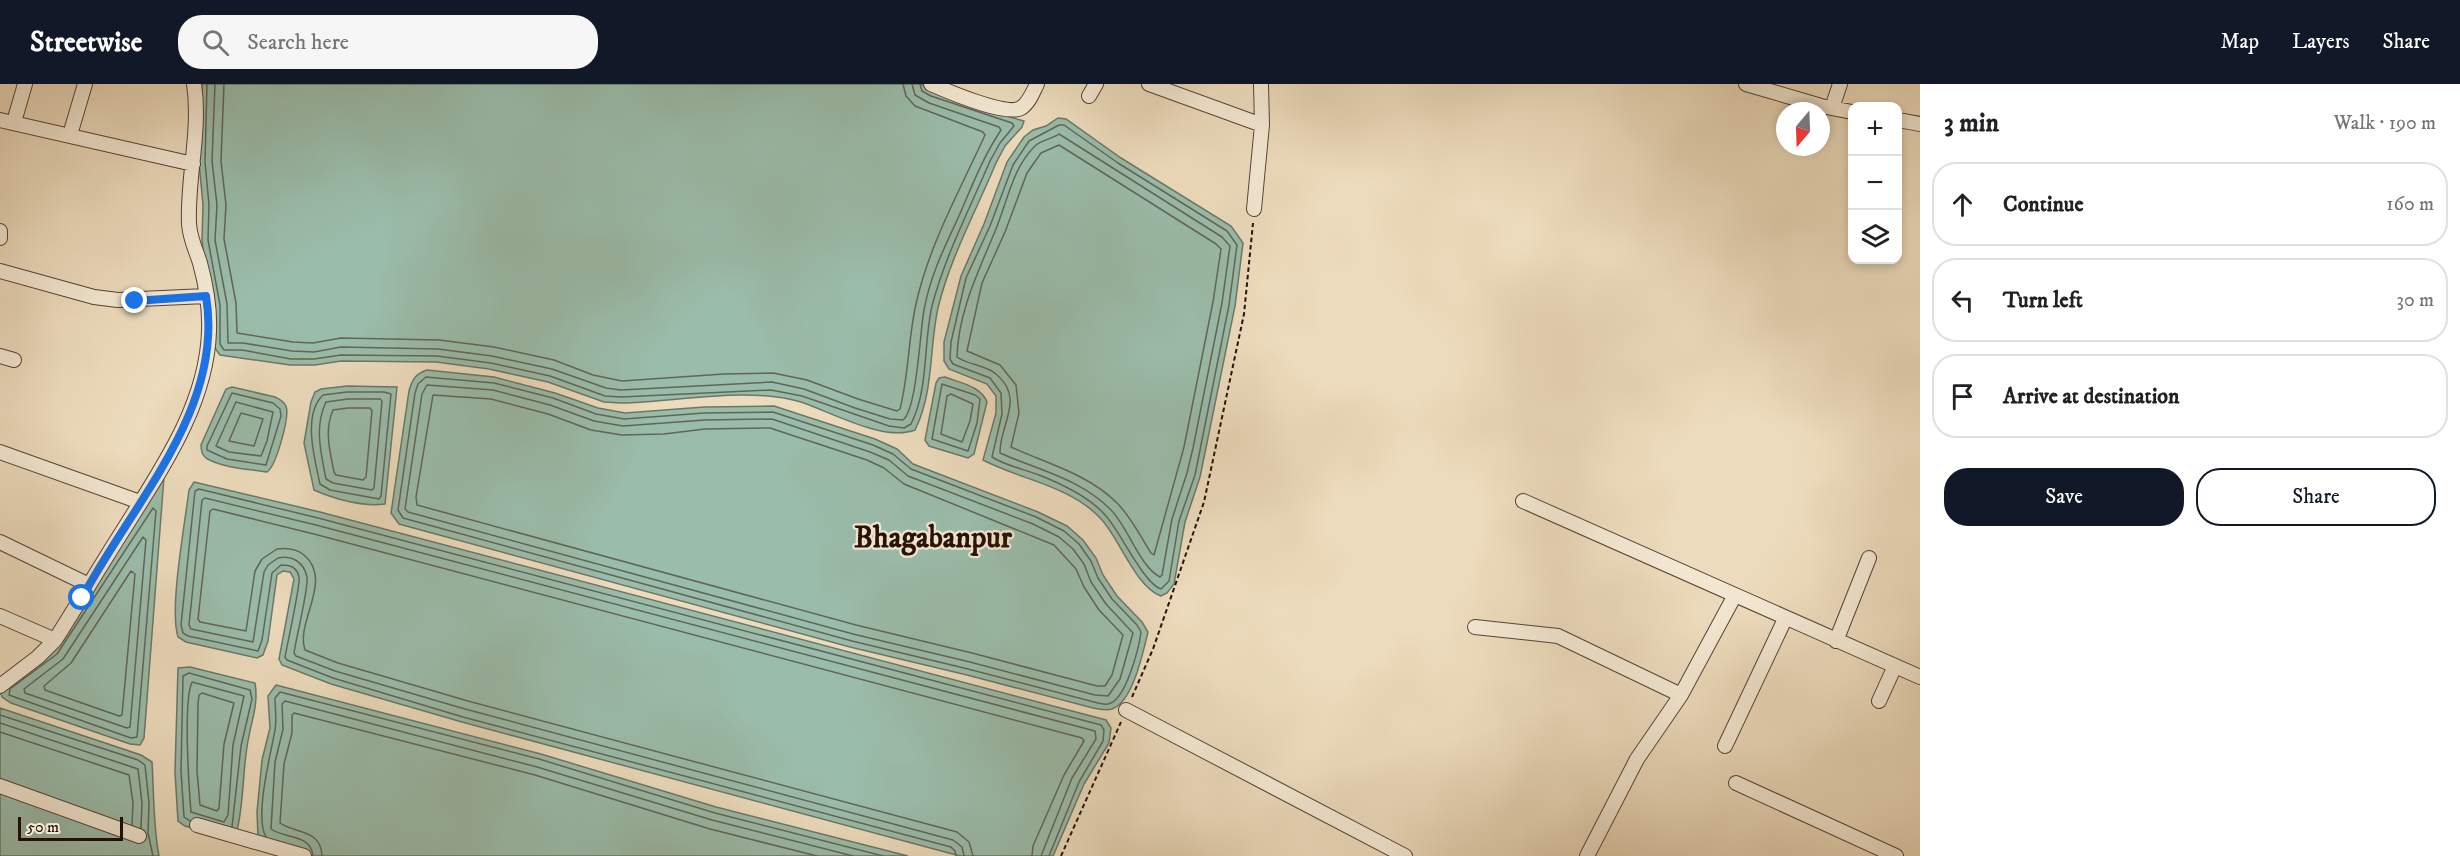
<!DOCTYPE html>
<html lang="en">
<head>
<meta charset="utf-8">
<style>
  :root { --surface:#fff; --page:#f6f6f6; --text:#202124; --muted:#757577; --line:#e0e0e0; --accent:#111827 }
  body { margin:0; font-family:"IM FELL DW Pica",serif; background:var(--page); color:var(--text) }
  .controls { position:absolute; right:18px; top:18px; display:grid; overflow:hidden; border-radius:12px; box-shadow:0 3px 9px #0003 }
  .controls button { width:54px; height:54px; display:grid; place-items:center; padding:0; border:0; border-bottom:2px solid var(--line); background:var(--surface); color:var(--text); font:30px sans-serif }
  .compass { position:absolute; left:1776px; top:18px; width:54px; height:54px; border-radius:50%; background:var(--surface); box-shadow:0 3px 9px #0003; rotate:199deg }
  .scale { position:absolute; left:18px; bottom:15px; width:105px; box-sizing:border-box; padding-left:6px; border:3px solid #271006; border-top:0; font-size:16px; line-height:21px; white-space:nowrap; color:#271006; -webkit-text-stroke:4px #f3e8d3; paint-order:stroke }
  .stop { position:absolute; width:18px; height:18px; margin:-14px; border:4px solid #1a73e8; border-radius:50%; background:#fff }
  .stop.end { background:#1a73e8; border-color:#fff; box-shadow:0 2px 6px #0008 }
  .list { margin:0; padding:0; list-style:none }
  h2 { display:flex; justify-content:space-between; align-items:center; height:78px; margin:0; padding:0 24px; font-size:26px }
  h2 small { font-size:20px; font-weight:400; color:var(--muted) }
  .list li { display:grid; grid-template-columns:39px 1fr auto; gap:18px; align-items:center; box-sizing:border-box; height:84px; margin:0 12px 12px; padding:0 12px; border:2px solid var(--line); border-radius:24px }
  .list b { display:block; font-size:22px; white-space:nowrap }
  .list em { font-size:20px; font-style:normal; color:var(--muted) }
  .actions { display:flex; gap:12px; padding:18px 24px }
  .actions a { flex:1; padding:14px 0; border:2px solid var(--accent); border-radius:24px; text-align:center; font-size:21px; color:var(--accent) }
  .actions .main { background:var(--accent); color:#fff }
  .icon { flex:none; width:33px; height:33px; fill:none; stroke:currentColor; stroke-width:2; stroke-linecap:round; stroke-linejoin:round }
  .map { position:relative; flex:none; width:1920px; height:772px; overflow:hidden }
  header { display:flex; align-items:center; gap:36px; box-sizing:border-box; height:84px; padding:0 30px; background:var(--accent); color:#fff }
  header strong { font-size:28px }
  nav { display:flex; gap:33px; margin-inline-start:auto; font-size:21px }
  .search { width:420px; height:54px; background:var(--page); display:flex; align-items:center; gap:15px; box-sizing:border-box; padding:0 21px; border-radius:24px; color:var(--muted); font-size:22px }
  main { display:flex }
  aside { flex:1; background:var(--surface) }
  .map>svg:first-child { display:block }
  .water { fill:#9abcaa; stroke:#6c7768; stroke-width:1.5 }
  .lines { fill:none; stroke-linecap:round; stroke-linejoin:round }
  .shore { stroke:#606658; stroke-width:1.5 }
  .street-casing { stroke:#584334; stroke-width:16 }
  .path { stroke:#271006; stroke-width:2; stroke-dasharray:4.5 3; stroke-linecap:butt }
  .street { stroke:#f3e8d3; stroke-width:14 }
  .route { stroke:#1a73e8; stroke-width:8 }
  .labels { text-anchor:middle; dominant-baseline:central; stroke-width:4.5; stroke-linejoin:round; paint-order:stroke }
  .district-label { font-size:30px; font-weight:bold; fill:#271006; stroke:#f3e8d3 }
</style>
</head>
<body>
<header>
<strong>Streetwise</strong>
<div class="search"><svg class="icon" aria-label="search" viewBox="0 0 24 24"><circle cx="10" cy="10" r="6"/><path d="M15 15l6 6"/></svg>Search here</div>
<nav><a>Map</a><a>Layers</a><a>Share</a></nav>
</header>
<main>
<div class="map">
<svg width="1920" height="772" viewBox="0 0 1920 772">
  <rect width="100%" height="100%" fill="#ecdbbc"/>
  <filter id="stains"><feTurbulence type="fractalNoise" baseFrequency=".00333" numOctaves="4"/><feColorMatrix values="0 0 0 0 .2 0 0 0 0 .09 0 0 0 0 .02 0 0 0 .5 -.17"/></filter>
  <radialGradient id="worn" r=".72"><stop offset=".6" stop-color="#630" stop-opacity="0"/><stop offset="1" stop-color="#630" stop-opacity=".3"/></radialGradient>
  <path class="water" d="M202 0H921L986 26 1024 37 1022 43 1005 62 996 79C976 127 950 174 938 224 929 265 934 308 915 346 884 358 831 328 801 318 746 302 677 318 621 319L604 318 548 298 489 285 436 278 341 277 315 281H290L220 271 214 263 202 156 203 121 199 78Z
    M1058 34 1066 35 1121 74 1231 142 1243 159 1235 222 1200 393 1185 438 1174 500 1167 509 1161 512C1136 503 1120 456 1102 436 1072 402 1021 396 983 376L996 329V312L987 300 949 285 944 277V258L961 192 984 140 1007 78 1024 53 1033 46 1046 42Z
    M427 286 494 293 555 309 598 324 625 329 704 323 774 322 875 355 897 365 913 380 1038 428 1067 442 1083 456 1096 474 1103 491 1117 512 1142 538 1148 548C1143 568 1133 618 1112 625 1107 627 1099 625 1093 624L967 591 850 563 399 440 391 429 409 307C412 296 415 290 427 286Z
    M945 293C960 299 981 302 987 318L974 370 968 374 929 362 925 356 936 299 939 294Z
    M347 302 397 303 385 420C363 423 334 415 314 406L304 359 311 318 315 308 321 305Z
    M232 303 275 313C279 315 284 317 286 322 290 333 276 382 267 388 249 385 222 384 206 374 202 371 201 366 201 361L226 305Z
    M164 393 144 654 140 661 130 660 11 619 2 613 0 607 27 586 101 491Z
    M194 398 320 428 1106 636 1111 644 1109 659 1084 700 1053 772H960L462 638 331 600 282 581 279 575 294 495 290 488 283 487 277 491 268 557 263 571 257 574 186 558 178 553C169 525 185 439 189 406Z
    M190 583 255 599C259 622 250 640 247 663 242 694 244 724 235 755L185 742 178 737 175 688 178 584Z
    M276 601 541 670 716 723 908 772H308L258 752 257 728 262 676 270 644 268 612Z
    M0 624 141 671 152 678C154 710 153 741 159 772H0Z"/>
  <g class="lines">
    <path class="shore" d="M207 0 205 78 209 121 208 156 220 221V260L224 266H242L291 275H314L341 271 437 272 491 279 550 292 605 312 621 313 771 306 802 312 889 342 904 344 911 340C929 304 923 261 932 222 945 172 970 124 990 77L1000 59 1014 42 1012 39 931 12 922 7 920 0
      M215 0 212 77 217 121 215 156 227 220 228 259H243L292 267 314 268 341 263 438 265 492 272 552 285 606 304 621 306 772 298 804 305 855 324 890 335 903 336C917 325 920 247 924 226 930 192 945 162 959 132 972 102 983 73 1001 46L999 43 929 19 915 11 912 0
      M224 0 221 77 226 121 224 155 236 219 237 249 293 258 313 259 341 254 439 256 494 263 554 276 593 291 622 297 724 290 773 289 807 296 858 315 897 327 900 325C909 290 908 255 916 220 929 161 960 106 985 51L983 48 915 22 906 12 903 0
      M1059 41H1064L1118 79 1227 147 1237 161 1229 221 1195 391 1179 437 1169 497 1161 505C1144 500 1120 447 1106 432 1090 413 1062 400 1039 391 1024 385 1006 382 992 373L1002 330 1001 309 990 294 953 280 950 275 951 258 966 194 990 142 1013 81 1029 57Z
      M1059 50 1222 153 1230 162 1222 219 1193 364 1187 389 1172 435 1162 491 1160 493C1140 483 1128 443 1111 426 1081 395 1038 386 1000 369 999 341 1026 315 996 290 986 281 968 281 957 273 958 228 979 186 996 145 1007 118 1013 83 1035 62 1041 56 1052 55 1059 50Z
      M1059 61 1216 160 1221 165 1213 218 1184 363 1154 471 1151 469C1141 453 1131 433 1117 419 1088 390 1048 380 1011 363L1019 329 1016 301 1000 281 967 267 982 199 1005 148 1027 89 1041 69Z
      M426 293 494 299 553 314 596 330 624 335 704 329 773 328 873 361 893 370 911 385 1036 433 1064 447 1079 460 1091 477 1098 494 1112 515 1137 541 1141 548C1139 563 1126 617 1108 620 1104 621 1098 619 1094 618L968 585 852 557 403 434 398 426 415 309 418 300Z
      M942 300 975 311 980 315 977 339 968 367 932 355Z
      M427 301 493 306 550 321 594 337 623 342 705 336 772 335 870 368 889 376 908 392 1033 440 1059 453 1073 465 1084 480 1091 498 1106 520 1133 549 1120 595 1108 612 1095 611 970 578 853 550 408 428 405 425 422 310Z
      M347 308H384L391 310 381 412 379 415 330 406 320 400C315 376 302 331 323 311Z
      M232 309 273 319 280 325 281 332 266 381 227 375 207 366V362Z
      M951 310 973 320 970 337 962 358 941 350 947 312Z
      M433 311 491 315 548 330 591 346 622 351 664 350 705 345 770 344 867 376 884 384 904 400 1054 461 1076 485 1084 503 1099 526 1123 551 1112 591 1105 602H1097L972 569 856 541 417 421 416 413Z
      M348 315H380L382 317 374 404 372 406 333 399 326 395C321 369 314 343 326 318Z
      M236 318 273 328 267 357 261 372 229 368 216 362Z
      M348 324H370L372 327 366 393 363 396 336 391 334 388C330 367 324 347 333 326Z
      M241 329 263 335 254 362 229 357Z
      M153 424 156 427 137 653 131 654 9 611 10 605 57 570Z
      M143 453 146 456 130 643 127 644 25 609 24 605 63 575Z
      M131 487 135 490 122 631 119 632 45 606 44 602 71 579Z
      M192 598 244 612 233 661 228 731 224 738 191 728C189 703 183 618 192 598Z
      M202 609 234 619 224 660 219 724 217 727 200 721 197 687 198 620 199 611Z
      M0 631 138 676 145 681 149 719 148 749 153 772
      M0 639 138 685 142 719 141 744
      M0 648 129 691 133 719 132 741
      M190 737 184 733 181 687 183 592 189 589 250 606 252 615 241 662 232 743
      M266 753C254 732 271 670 275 646 277 636 275 624 275 614L280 608 539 675 715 729 883 772
      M313 772C311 750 285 755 271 745L275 678 283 645 282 620 285 617 537 683 712 736 853 772
      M322 772C321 745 296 750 280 739L284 680 292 649V631L294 629 535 691 710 745 817 772
      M956 772 955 767 951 763 463 633 333 594 287 576 285 573C287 561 301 499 299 493 297 483 290 481 281 481L272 489 262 556 258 567 188 552 183 549 181 541 195 407 199 405 318 434 1101 641 1104 646 1103 657 1079 698 1049 772
      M964 772 962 763 953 756 465 625 335 587 296 572 294 569C296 554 309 503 307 493 304 478 292 471 278 474L268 481 264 488 253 558 191 545 189 541 202 416 205 414 316 441 1095 647 1096 655 1072 694 1041 772
      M973 772 969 758 957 748 468 617 338 579 305 566C295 538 334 496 304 471 297 465 286 464 277 465L262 475 255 487 246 547 200 538 198 535 210 427 213 425 314 450 1082 654 1084 657 1064 691 1033 762 1032 772"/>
    <defs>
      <path id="street" d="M931 0C947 7 1007 33 1021 24 1029 19 1033 8 1037 0
        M1149 0 1262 41
        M1746 0 1821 22 1852 28
        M1089 12 1096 0
        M1832 24 1840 0
        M16 31 25 0
        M0 36 193 80
        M1898 36 1920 40
        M72 44 85 0
        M1254 125 1262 41 1261 0
        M0 147V154
        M0 187 94 213 118 216 206 212
        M0 272 14 276
        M0 368 140 418
        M1523 417 1920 593
        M0 458 89 501
        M0 532 55 556
        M1475 543 1558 552 1681 611
        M1836 557 1869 474
        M0 602 38 573 55 556C78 520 99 484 122 448 160 387 207 321 209 247 210 224 206 201 200 179 196 166 190 155 189 140 187 94 201 46 194 0
        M1879 617 1895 582
        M1126 626 1405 772
        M1725 662 1785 535
        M1736 699 1896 772
        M0 702 139 752
        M197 741 304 772
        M1587 772 1637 675 1681 611 1735 511"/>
    </defs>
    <use href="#street" class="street-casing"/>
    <path class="path" d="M1132 613 1153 565 1204 418 1244 230 1253 139
      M1061 772 1121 638"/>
    <use href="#street" class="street"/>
  </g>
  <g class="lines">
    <path class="route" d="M82 514C131 421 225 325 206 212L135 217"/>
  </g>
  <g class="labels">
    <g class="district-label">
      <text x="933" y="454">Bhagabanpur</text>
    </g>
  </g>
  <rect width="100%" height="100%" filter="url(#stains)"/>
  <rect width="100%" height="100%" fill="url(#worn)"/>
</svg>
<div class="controls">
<button>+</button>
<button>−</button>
<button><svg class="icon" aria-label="layers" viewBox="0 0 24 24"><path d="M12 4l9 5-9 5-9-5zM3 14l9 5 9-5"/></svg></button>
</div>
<svg class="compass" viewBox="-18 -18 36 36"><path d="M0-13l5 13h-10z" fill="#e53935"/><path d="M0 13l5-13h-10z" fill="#757577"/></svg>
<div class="scale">50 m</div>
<div class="stop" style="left:82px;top:514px"></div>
<div class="stop end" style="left:135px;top:217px"></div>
</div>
<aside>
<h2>3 min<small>Walk · 190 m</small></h2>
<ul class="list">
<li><svg class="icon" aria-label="ahead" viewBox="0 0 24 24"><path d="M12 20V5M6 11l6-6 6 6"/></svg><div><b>Continue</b></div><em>160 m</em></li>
<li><svg class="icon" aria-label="left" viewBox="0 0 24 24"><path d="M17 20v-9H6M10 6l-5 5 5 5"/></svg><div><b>Turn left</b></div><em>30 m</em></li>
<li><svg class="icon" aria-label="arrive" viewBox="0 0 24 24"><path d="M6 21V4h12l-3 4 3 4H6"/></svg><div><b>Arrive at destination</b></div></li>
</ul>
<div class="actions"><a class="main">Save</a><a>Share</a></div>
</aside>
</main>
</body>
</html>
